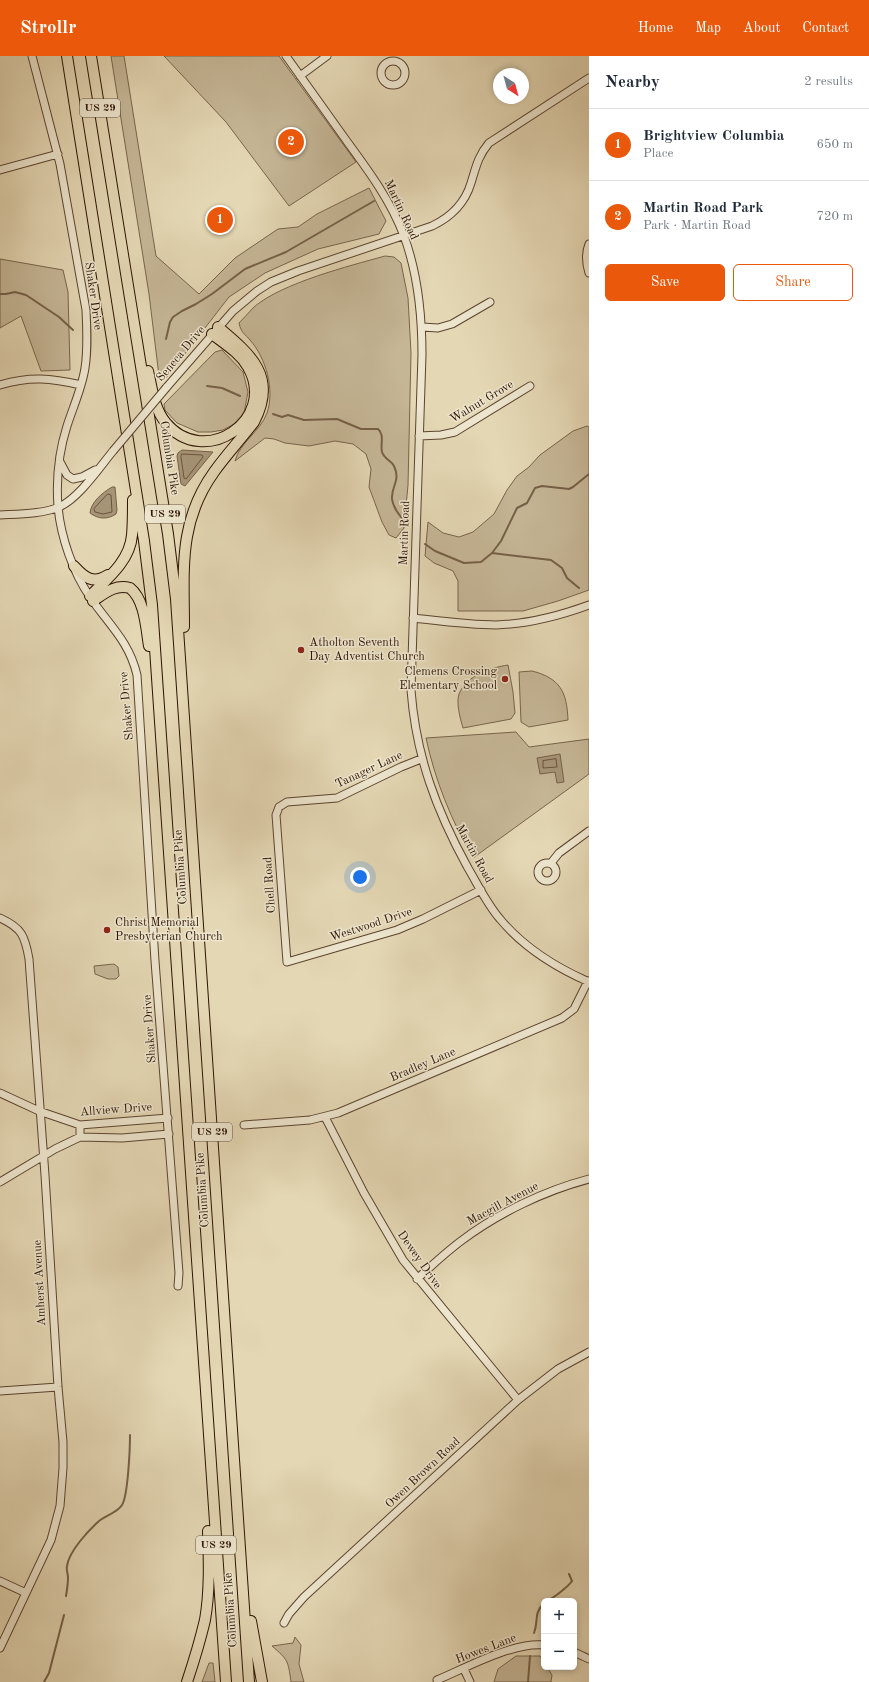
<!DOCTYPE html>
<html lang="en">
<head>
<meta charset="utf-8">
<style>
  :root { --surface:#fff; --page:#f2f2f3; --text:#1f2937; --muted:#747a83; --line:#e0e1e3; --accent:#ea580c }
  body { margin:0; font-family:"Old Standard TT",serif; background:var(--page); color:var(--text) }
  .controls { position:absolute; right:12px; bottom:12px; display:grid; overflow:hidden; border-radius:6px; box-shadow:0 2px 6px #0003 }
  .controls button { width:36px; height:36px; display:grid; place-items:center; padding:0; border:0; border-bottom:1px solid var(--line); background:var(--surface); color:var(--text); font:20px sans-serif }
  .compass { position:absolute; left:493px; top:12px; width:36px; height:36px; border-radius:50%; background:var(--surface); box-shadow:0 2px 6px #0003; rotate:144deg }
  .you { position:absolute; left:360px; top:821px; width:14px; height:14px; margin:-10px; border:3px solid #fff; border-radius:50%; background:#1a73e8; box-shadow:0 0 0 6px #1a73e833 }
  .badge { display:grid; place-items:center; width:26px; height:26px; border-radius:50%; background:var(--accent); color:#fff; font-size:13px; font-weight:700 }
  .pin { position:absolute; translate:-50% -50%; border:2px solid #fff; box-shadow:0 1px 4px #0006 }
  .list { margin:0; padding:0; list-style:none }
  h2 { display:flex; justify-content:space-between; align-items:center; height:52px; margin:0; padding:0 16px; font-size:17px }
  h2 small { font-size:13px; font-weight:400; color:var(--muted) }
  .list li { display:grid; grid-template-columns:26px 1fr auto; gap:12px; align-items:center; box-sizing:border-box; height:72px; padding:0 16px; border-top:1px solid var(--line) }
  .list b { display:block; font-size:15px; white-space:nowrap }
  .list p { margin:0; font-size:13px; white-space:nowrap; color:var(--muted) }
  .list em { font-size:13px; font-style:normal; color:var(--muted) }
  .actions { display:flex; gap:8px; padding:12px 16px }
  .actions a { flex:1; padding:9px 0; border:1px solid var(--accent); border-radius:6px; text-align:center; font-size:14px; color:var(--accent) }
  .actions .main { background:var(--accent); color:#fff }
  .map { position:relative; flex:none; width:589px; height:1626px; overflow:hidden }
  header { display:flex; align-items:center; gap:24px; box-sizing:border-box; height:56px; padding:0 20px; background:var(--accent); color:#fff }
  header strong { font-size:19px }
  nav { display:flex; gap:22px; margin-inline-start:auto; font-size:14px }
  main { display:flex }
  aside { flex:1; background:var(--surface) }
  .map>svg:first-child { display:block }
  .green { fill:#c5b696; stroke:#79644c }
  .water { fill:#a69477; stroke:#766048 }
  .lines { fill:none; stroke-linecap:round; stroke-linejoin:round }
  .shore { stroke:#6a543c; stroke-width:1 }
  .stream { stroke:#766048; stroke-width:2 }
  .minor-casing { stroke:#5b442e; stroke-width:9 }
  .highway-casing { stroke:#2d1302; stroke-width:12 }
  .minor { stroke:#ede5ce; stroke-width:7 }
  .highway { stroke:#e4d7b4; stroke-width:10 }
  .minor-bridge-casing { stroke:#5b442e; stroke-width:9; stroke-linecap:butt }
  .minor-bridge { stroke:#ede5ce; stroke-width:7 }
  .poi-dot { fill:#8f2418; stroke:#ede5ce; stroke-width:1.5 }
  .labels { text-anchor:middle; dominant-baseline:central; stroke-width:3; stroke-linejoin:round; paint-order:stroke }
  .shield { fill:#ede5ce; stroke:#67523f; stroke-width:1 }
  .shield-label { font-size:11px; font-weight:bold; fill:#2d1302 }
  .street-label { font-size:12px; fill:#2d1302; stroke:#ede5ce }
  .poi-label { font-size:12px; fill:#2d1302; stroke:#ede5ce; text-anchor:start }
</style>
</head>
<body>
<header>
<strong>Strollr</strong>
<nav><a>Home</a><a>Map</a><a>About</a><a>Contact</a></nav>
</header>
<main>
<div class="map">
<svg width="589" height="1626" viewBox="0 0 589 1626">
  <rect width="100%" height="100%" fill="#e4d7b4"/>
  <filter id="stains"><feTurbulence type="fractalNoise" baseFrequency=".005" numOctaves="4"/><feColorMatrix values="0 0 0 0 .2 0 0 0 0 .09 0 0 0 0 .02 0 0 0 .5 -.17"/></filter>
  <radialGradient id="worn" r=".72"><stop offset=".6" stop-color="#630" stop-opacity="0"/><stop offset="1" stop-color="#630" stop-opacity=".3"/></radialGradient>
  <path class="green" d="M111 0H124L156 200 199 238 235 202 278 173 298 171 317 158 369 132 386 165 379 178 318 193 265 217 229 241 167 321 159 320 149 238Z
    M164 0H279L356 106 289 150 226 66Z
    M385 200 394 201 401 207 408 242 411 297 408 429 404 472 396 482 389 479 382 466 369 431 371 413 366 398 353 388 335 385 309 390 285 387 274 383 265 382 235 405C240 386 260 376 267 357 275 334 266 302 250 284 245 278 241 277 239 267 244 262 249 256 254 251 282 227 349 210 385 200Z
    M0 203 63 214 68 236 70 314 41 315 21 260 0 272Z
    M222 294 243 316 248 336 244 357 234 368 223 374 211 376H198L177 367 165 354 164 348 215 296Z
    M587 370 589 371V534L558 545 523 555H458V525L453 515 434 507 425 500 428 466 443 477 459 481 473 476 494 458 507 434 517 420 529 411 540 399 573 375Z
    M508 609 513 636 515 657 511 663 463 672C460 662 456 647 459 638 467 619 490 612 508 609Z
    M532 615C560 622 567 636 568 664L529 671 521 666 519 616Z
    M516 676 529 691 589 683V718L473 802C451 764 435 724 426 682Z
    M114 908 118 911 119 920 116 923H108L95 918 94 910Z
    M295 1581 301 1589 299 1608 304 1626H291C288 1604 288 1604 272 1590L293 1587Z
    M516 1600H540L544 1605V1611H547L552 1619 551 1626H494L498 1613Z
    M209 1607H213L215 1626H202Z"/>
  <path class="water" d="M182 394 213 396 185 430 181 428 177 400 178 397Z
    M112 431H115L117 454 116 458C107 464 98 463 90 457 91 446 102 437 112 431Z
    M560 698 564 726 557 727 555 716 540 718 537 702Z"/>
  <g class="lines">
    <path class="shore" d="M182 398 202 399 203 401 186 423 184 422 181 401Z
      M108 438 111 439 112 456 103 458 95 456 94 453Z
      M556 703 557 711 543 712V705Z"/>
    <path class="stream" d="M0 238H6L15 236 26 239 59 261 73 274
      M166 283 170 266 173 261 182 255 196 248 212 238 245 213 286 196 374 145
      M207 330 222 332 240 340
      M273 358 282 361 288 359 304 364 337 363 361 373H378C385 379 380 388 382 396 384 403 391 404 394 410 401 425 391 430 392 443 393 452 400 460 406 467
      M425 488 435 495 464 507 481 506 492 497 501 485 517 452 527 447 535 432 542 430 569 433 573 431 589 418
      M492 497 551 504 562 512 567 522 579 532
      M66 1540C67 1534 68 1528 68 1522 68 1518 66 1513 67 1510 69 1495 89 1474 99 1465 106 1459 117 1457 122 1449 128 1440 130 1392 130 1379
      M547 1545C552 1543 568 1531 572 1525L569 1518
      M534 1577C539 1564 533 1558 544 1547
      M44 1626 49 1617 64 1559
      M528 1626 530 1600"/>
    <defs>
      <path id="minor" d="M32 0 60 108 86 254C87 274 88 293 85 312 82 332 73 351 67 370 59 395 56 424 58 451 61 482 73 516 90 541 109 569 129 585 137 619L155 905 179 1217 178 1230
        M286 0C306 28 326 56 346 84 368 114 391 145 404 180 418 218 422 259 422 299L411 634C416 700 436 754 468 812 478 829 487 848 500 863 524 892 555 911 589 926
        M381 17a12 12 0 1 1 24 0a12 12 0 1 1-24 0Z
        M300 20 327 0
        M0 114 58 98
        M589 188C585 198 586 207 589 217
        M422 271 438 272 452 268 490 246
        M0 329C30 320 51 322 81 329
        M166 332 233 255 257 235 271 226 298 215 432 170C451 161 465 147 471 127 476 111 478 100 489 87L589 22
        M419 380 441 379 455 376 530 330
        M60 406 67 419 73 423 82 421 95 414
        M0 459C17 458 43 458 59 451 79 442 99 412 113 395
        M413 562C440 565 469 569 496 569 528 568 559 560 589 549
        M421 703 401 711 337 742 287 746 279 751 276 759 287 906 397 874 423 863 481 834
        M538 816a9 9 0 1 1 18 0a9 9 0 1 1-18 0Z
        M551 807 559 797 589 775
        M0 862C22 872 25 880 29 903L45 1119 58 1331 63 1386V1412L60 1450 51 1484 0 1592
        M0 1037 39 1055 80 1069 168 1062
        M325 1061 364 1137 403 1204 518 1344
        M244 1069 310 1064 338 1057 562 962 574 953 588 925
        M80 1081 122 1082 169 1078
        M0 1126 55 1093 80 1081V1069
        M417 1223C431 1210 445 1197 461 1185 498 1157 544 1135 589 1123
        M0 1335 58 1331
        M0 1525 26 1537
        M284 1567 289 1558 304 1541 518 1344 558 1313 589 1296
        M574 1596 589 1603
        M464 1613 470 1626
        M437 1624C466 1612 512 1586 544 1589"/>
      <path id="highway" d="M67 0 144 485 152 549 226 1626
        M91 0 168 478 176 543 249 1626
        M148 315C152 332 154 353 166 367 204 413 278 364 248 311 240 297 225 288 212 278
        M74 510C84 521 93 529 108 519
        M90 540C107 523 130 505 132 479 133 468 133 456 133 444
        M93 545C105 537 115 528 130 532 145 544 146 572 149 590
        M184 571C184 514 178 466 214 416 226 399 241 383 254 366 278 320 250 298 218 271
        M251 1565 262 1626
        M187 1626C194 1605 200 1585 205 1564 210 1535 209 1504 208 1475"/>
    </defs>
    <use href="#minor" class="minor-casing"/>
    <use href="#highway" class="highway-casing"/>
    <use href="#minor" class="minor"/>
    <use href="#highway" class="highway"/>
    <defs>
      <path id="minor-bridge" d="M113 395 166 332"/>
    </defs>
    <use href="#minor-bridge" class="minor-bridge-casing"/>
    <use href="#minor-bridge" class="minor-bridge"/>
  </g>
  <g class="poi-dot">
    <circle cx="301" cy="594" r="4"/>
    <circle cx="505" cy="623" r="4"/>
    <circle cx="107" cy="874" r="4"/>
  </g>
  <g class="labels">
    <g class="shield">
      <rect x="80" y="43" width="40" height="18" rx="3"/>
      <rect x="145" y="449" width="40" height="18" rx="3"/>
      <rect x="192" y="1067" width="40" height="18" rx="3"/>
      <rect x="196" y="1480" width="40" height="18" rx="3"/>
    </g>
    <g class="shield-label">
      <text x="100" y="52">US 29</text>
      <text x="165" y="458">US 29</text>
      <text x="212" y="1076">US 29</text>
      <text x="216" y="1489">US 29</text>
    </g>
    <g class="street-label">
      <text transform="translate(401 154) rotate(65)">Martin Road</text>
      <text transform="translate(93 240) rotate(82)">Shaker Drive</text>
      <text transform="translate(181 298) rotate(-50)">Seneca Drive</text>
      <text transform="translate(482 346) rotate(-31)">Walnut Grove</text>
      <text transform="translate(169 402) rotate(81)">Columbia Pike</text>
      <text transform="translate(405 477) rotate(-88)">Martin Road</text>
      <text transform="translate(127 650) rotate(-95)">Shaker Drive</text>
      <text transform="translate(369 714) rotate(-25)">Tanager Lane</text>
      <text transform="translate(474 798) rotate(61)">Martin Road</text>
      <text transform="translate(181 811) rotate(-94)">Columbia Pike</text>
      <text transform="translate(270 829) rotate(-94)">Chell Road</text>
      <text transform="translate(371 869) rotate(-18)">Westwood Drive</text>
      <text transform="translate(150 973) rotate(-94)">Shaker Drive</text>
      <text transform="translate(423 1009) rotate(-23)">Bradley Lane</text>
      <text transform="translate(116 1054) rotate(-4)">Allview Drive</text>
      <text transform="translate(203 1134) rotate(-94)">Columbia Pike</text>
      <text transform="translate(503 1148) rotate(-28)">Macgill Avenue</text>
      <text transform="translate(419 1204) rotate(55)">Dewey Drive</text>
      <text transform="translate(40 1227) rotate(-93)">Amherst Avenue</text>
      <text transform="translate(423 1417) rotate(-43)">Owen Brown Road</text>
      <text transform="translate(231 1554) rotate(-94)">Columbia Pike</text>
      <text transform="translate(486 1593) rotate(-21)">Howes Lane</text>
    </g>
    <g class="poi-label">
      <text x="309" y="587">Atholton Seventh<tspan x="309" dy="14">Day Adventist Church</tspan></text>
      <text x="497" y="616" text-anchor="end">Clemens Crossing<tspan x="497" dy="14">Elementary School</tspan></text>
      <text x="115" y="867">Christ Memorial<tspan x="115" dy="14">Presbyterian Church</tspan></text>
    </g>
  </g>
  <rect width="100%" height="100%" filter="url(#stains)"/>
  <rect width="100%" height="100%" fill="url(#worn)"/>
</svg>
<div class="controls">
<button>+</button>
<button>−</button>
</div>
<svg class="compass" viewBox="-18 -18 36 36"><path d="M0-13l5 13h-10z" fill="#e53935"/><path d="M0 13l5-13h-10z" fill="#747a83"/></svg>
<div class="you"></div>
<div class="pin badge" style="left:220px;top:164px">1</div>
<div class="pin badge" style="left:291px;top:86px">2</div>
</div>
<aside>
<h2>Nearby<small>2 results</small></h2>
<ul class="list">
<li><span class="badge">1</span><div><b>Brightview Columbia</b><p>Place</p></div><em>650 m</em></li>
<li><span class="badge">2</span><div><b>Martin Road Park</b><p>Park · Martin Road</p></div><em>720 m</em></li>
</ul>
<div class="actions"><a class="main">Save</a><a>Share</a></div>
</aside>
</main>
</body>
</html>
